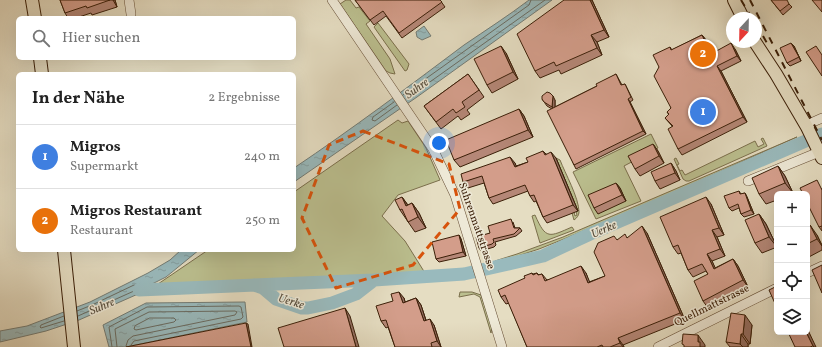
<!DOCTYPE html>
<html lang="de">
<head>
<meta charset="utf-8">
<style>
  :root { --surface:#fff; --page:#f2f2f2; --text:#222; --muted:#767676; --line:#e0e0e0; --accent:#8f2418 }
  body { margin:0; font-family:Vollkorn,serif; background:var(--page); color:var(--text) }
  .controls { position:absolute; right:12px; bottom:12px; display:grid; overflow:hidden; border-radius:6px; box-shadow:0 4px 16px #0002 }
  .controls button { width:36px; height:36px; display:grid; place-items:center; padding:0; border:0; border-bottom:1px solid var(--line); background:var(--surface); color:var(--text); font:20px sans-serif }
  .compass { position:absolute; left:726px; top:12px; width:36px; height:36px; border-radius:50%; background:var(--surface); box-shadow:0 4px 16px #0002; rotate:202deg }
  .you { position:absolute; left:439px; top:143px; width:14px; height:14px; margin:-10px; border:3px solid #fff; border-radius:50%; background:#1a73e8; box-shadow:0 0 0 6px #1a73e833 }
  .badge { display:grid; place-items:center; width:26px; height:26px; border-radius:50%; background:var(--accent); color:#fff; font-size:13px; font-weight:700 }
  .pin { position:absolute; translate:-50% -50%; border:2px solid #fff; box-shadow:0 1px 4px #0006 }
  .list { margin:0; padding:0; list-style:none }
  h2 { display:flex; justify-content:space-between; align-items:center; height:52px; margin:0; padding:0 16px; font-size:17px }
  h2 small { font-size:13px; font-weight:400; color:var(--muted) }
  .list li { display:grid; grid-template-columns:26px 1fr auto; gap:12px; align-items:center; box-sizing:border-box; height:64px; padding:0 16px; border-top:1px solid var(--line) }
  .list b { display:block; font-size:15px; white-space:nowrap }
  .list p { margin:0; font-size:13px; white-space:nowrap; color:var(--muted) }
  .list em { font-size:13px; font-style:normal; color:var(--muted) }
  .icon { flex:none; width:22px; height:22px; fill:none; stroke:currentColor; stroke-width:2; stroke-linecap:round; stroke-linejoin:round }
  .map { position:relative; flex:none; width:822px; height:347px; overflow:hidden }
  .search { position:absolute; background:var(--surface); box-shadow:0 4px 16px #0002; left:16px; top:16px; width:280px; height:44px; display:flex; align-items:center; gap:10px; box-sizing:border-box; padding:0 14px; border-radius:6px; color:var(--muted); font-size:15px }
  .panel { position:absolute; background:var(--surface); box-shadow:0 4px 16px #0002; left:16px; top:72px; width:280px; height:180px; border-radius:6px }
  .map>svg:first-child { display:block }
  .grass { fill:#bbbf8f; stroke:#7b6f4c }
  .water { fill:url(#water-ripples); stroke:#737c75 }
  .lines { fill:none; stroke-linecap:round; stroke-linejoin:round }
  .shore { stroke:#6a6c62; stroke-width:1 }
  .river { stroke:#99babd; stroke-width:13 }
  .minor-casing { stroke:#664e36; stroke-width:10 }
  .major-casing { stroke:#3b1f08; stroke-width:14 }
  .minor { stroke:#eee9d7; stroke-width:9 }
  .major { stroke:#e5ddc2; stroke-width:12 }
  .rail { stroke:#3b1f08; stroke-width:2; stroke-dasharray:7 7; stroke-linecap:butt }
  .wall { fill:#b58777; stroke:#3b1f08 }
  .shaded-wall { fill:#946e61; stroke:#3b1f08 }
  .building { fill:#d39d8a; stroke:#3b1f08 }
  .marked { fill:none; stroke:#d7530c; stroke-width:3; stroke-dasharray:8 5; stroke-linejoin:round }
  .labels { text-anchor:middle; dominant-baseline:central; stroke-width:3; stroke-linejoin:round; paint-order:stroke }
  .street-label { font-size:11px; fill:#3b1f08; stroke:#eee9d7 }
  .water-label { font-size:12px; font-style:italic; fill:#574e3e; stroke:#eee9d7 }
</style>
</head>
<body>
<div class="map">
<svg width="822" height="347" viewBox="0 0 822 347">
  <defs>
    <pattern id="water-ripples" width="26" height="14" patternUnits="userSpaceOnUse"><rect width="26" height="14" fill="#99babd"/><path d="M2 4q2-2 4 0t4 0M15 11q2-2 4 0t4 0" fill="none" stroke="#859fa1"/></pattern>
  </defs>
  <rect width="100%" height="100%" fill="#e5ddc2"/>
  <filter id="stains"><feTurbulence type="fractalNoise" baseFrequency=".005" numOctaves="4"/><feColorMatrix values="0 0 0 0 .2 0 0 0 0 .09 0 0 0 0 .02 0 0 0 .5 -.17"/></filter>
  <radialGradient id="worn" r=".72"><stop offset=".6" stop-color="#630" stop-opacity="0"/><stop offset="1" stop-color="#630" stop-opacity=".3"/></radialGradient>
  <path class="grass" d="M346 0H350L356 8 359 7 370 21 366 24 390 59 395 74 390 73 386 71 340 4Z
    M378 23 409 64 407 70 405 71 374 27Z
    M398 120 402 123 408 121 426 148 440 180 398 195 382 216 405 241 425 273 158 284 208 250H294V192Z
    M651 134 658 148 624 166 641 201 596 219 573 172Z
    M797 137 688 186 564 239 539 249 493 264 495 261 517 254 563 237Z
    M763 138 767 146 689 181H686L683 179 674 159 676 158 679 164 677 165 680 171 682 170 685 175 755 141 758 147 764 144 761 139Z
    M556 158 560 160C565 173 579 198 579 212 579 215 577 218 574 220L572 213 574 212 575 216 577 215 576 211H578Z
    M535 215C546 240 549 237 572 227L574 230 540 243 532 216Z
    M460 292H472L481 295 492 327 491 333 480 297 474 294 459 297Z"/>
  <path class="water" d="M529 0H552L417 97 294 182V168C352 129 408 87 464 45 486 30 508 16 529 0Z
    M424 26 431 36 422 40 417 37 416 32Z
    M181 250H199L166 277 140 290 138 294 79 320 46 331 0 342V331L27 326 90 302 148 273 170 260Z
    M245 302 247 322 126 347H109L103 325 146 303Z"/>
  <g class="lines">
    <path class="shore" d="M403 95 529 5 531 0
      M406 99 545 0
      M394 102 373 117 372 120 375 121 397 105
      M77 311 92 305 134 285 137 286 134 291 78 316
      M64 316 41 325 40 327 41 328 64 321
      M150 318H174L176 320 174 322 136 330 134 329 135 326Z
      M112 347 109 327 147 307 239 306 241 307 243 317 241 319 134 341 131 345
      M117 347 115 329 149 312 235 311 237 312 235 315 133 336 128 340 126 346"/>
    <path class="river" d="M254 285 263 288 276 299 302 308H308L332 303 356 294 374 280
      M139 290 374 280 464 274 543 256 590 234 822 134"/>
    <defs>
      <path id="minor" d="M129 0 131 14
        M332 0 433 149 455 195 502 347
        M807 127 813 122 822 118
        M748 181 819 152
        M807 273 822 266
        M658 347 777 288"/>
      <path id="major" d="M32 0 35 18
        M734 0 743 18
        M755 42 776 74 807 127 822 158
        M40 58 42 74
        M64 250 74 347"/>
    </defs>
    <use href="#minor" class="minor-casing"/>
    <use href="#major" class="major-casing"/>
    <use href="#minor" class="minor"/>
    <use href="#major" class="major"/>
    <path class="rail" d="M741 0 752 18
      M750 0 822 140
      M756 24 767 43"/>
  </g>
  <path class="wall" d="M60 0H115L117 7 92 15 91 13 76 18H68L65 13Z
    M355 0H440L445 7 402 38 386 16 374 25Z
    M592 0 609 37 597 42 602 55 561 74 559 70 540 78 535 71Z
    M771 0 789 4 792 7 783 15Z
    M702 35 706 40 712 53 735 49 741 61 721 71 747 122 682 155 678 149 672 126 665 118 669 115 667 112 671 108 659 67 670 47 672 50Z
    M791 43 794 46 801 61 790 66 787 63Z
    M506 53 518 79 492 93 487 85Z
    M468 74 484 97 467 110 470 114 461 120 458 116 441 129 424 106Z
    M616 74 622 85 625 84 633 100 630 102 646 134 576 169 574 165 552 109 547 106 542 99 555 100V107L597 86Z
    M519 109 524 116 533 137 460 167 454 160Z
    M653 144 658 151 664 163 640 176 635 169Z
    M543 151 546 154 556 158 578 211 547 223 543 217 536 201 534 202 530 196 528 191 493 204 489 198 484 183 468 188 463 182 515 163 516 166 528 162Z
    M671 163 676 171 680 180 660 189 655 181Z
    M778 166 785 176 793 193 790 194H777V200L766 204 759 194Z
    M616 183 620 188 626 201 598 214 594 208Z
    M822 188V231L819 227Z
    M739 191 741 194 745 193 747 197 754 214 744 217 741 214 739 208 732 211 729 208Z
    M402 197 408 205 412 203 419 213 426 228 415 232 400 210Z
    M711 204 724 235 717 237 725 256 712 261 715 268 733 259 738 266 748 287 708 308 703 301 708 274 706 271 693 277 688 270 681 253 678 254 673 247Z
    M759 214 766 224 777 247 762 253 755 243Z
    M513 222 515 228H520L522 231 516 236 495 242 496 245 494 247 481 251 479 248 490 233Z
    M807 227 817 235 822 245V250L807 258Z
    M647 233 685 320 623 345 624 347H527L509 303 506 304 501 297 532 273 533 274 537 273 539 275 542 274 547 280 586 273 589 282 605 276 617 240Z
    M459 235 461 239 466 256 439 262 436 259Z
    M404 298 405 302 416 298 421 305 426 320 434 325 441 347H395L388 327 386 328 381 321Z
    M752 325 750 344H748V347H730L726 342Z"/>
  <path class="shaded-wall" d="M113 0H115L117 7Z
    M590 0H592L609 37 604 30Z
    M591 35 597 42 602 55 597 48Z
    M702 35 706 40 715 59 711 54Z
    M731 43 735 49 741 61 737 56Z
    M791 43 794 46 801 61 799 57Z
    M501 46 506 53 518 79 513 72Z
    M717 66 721 71 747 122 743 117Z
    M553 96 555 100V111L552 107Z
    M628 99 630 102 646 134 643 131Z
    M519 109 524 116 533 137 528 130Z
    M653 144 658 151 664 163 659 156Z
    M551 152 556 158 578 211 573 205Z
    M510 157 515 163 519 173 515 167Z
    M671 163 676 171 680 180 675 173Z
    M778 166 785 176 793 193 785 183Z
    M616 183 620 188 626 201 622 195Z
    M745 193 747 197 754 214 751 210Z
    M402 197 409 207 406 206Z
    M706 197 711 204 724 235 719 228Z
    M412 203 419 213 426 228 418 217Z
    M759 214 766 224 777 247 769 237Z
    M810 225 817 235 822 246 817 239Z
    M642 226 647 233 685 320 680 313Z
    M712 230 717 237 725 256 720 249Z
    M459 235 461 239 466 256 463 252Z
    M707 254 712 261 719 276 714 269Z
    M733 259 738 266 748 287 743 280Z
    M581 266 586 273 593 290 588 283Z
    M399 292 404 298 407 309 403 303Z
    M416 298 421 305 428 327 424 321Z
    M345 308 350 316 359 347H356Z
    M745 315 752 325 750 344 743 334Z
    M430 319 434 325 441 347 437 341Z
    M246 323 248 324 252 347H251Z
    M807 328 816 347H814L813 346 806 332H807Z
    M741 334 748 344V347H743L740 344Z
    M698 335 705 345V347H700L698 342Z
    M618 338 623 345 624 347H623L620 343Z"/>
  <path class="building" d="M60 0H110L87 8 86 6 65 13Z
    M355 0H440L442 2 399 33 383 11 370 20Z
    M564 0H590L604 30 591 35 597 48 556 66 554 62 535 71 517 34Z
    M771 0H787L789 4 780 11Z
    M812 0H822V12Z
    M702 35 711 54 731 43 737 56 717 66 743 117 678 149 668 129 673 126 665 118 669 114 667 112 671 108 654 76 659 67 653 55 670 47 671 50Z
    M791 43 799 57 787 63 780 48Z
    M501 46 513 72 487 85 474 59Z
    M816 46 822 55V76L806 52Z
    M468 74 479 90 462 102 465 107 456 113 453 109 436 122 424 106Z
    M616 74 621 85 625 84 631 97 628 99 643 131 574 165 547 111 597 86 596 84Z
    M547 92 550 93 553 96 552 107 544 102 542 99V96Z
    M519 109 528 130 454 160 446 140Z
    M653 144 659 156 635 169 628 156Z
    M543 151 545 155 551 152 573 205 543 217 534 195 530 196 525 185 489 198 482 176 463 182 461 174 510 157 515 167 528 162 526 158Z
    M671 163 675 173 655 181 651 172Z
    M778 166 785 183 759 194 752 178Z
    M817 180 822 190V226L819 227 807 203V194H803L800 188Z
    M616 183 622 195 594 208 588 195Z
    M739 191 740 194 745 193 751 210 741 214 738 204 729 208 724 196Z
    M402 197 406 206 412 203 418 217 408 222 402 209 400 210 395 200Z
    M706 197 719 228 712 230 720 249 707 254 714 269 733 259 743 280 703 301 694 281 708 274 702 264 688 270 678 245 673 247 660 217Z
    M759 214 769 237 755 243 745 220Z
    M511 219 514 228H520L514 234 493 239 494 242 492 244 479 248 476 237 490 233 488 226Z
    M810 225 817 239 807 244V227Z
    M642 226 680 313 618 338 620 343 610 347H603L602 345 597 347H527L505 295 501 297 498 290 525 278 524 276 532 273 533 275 537 273 538 275 542 274 545 281 581 266 588 283 605 276 594 252 598 243 614 236 617 240 625 234 627 238Z
    M459 235 463 252 436 259 432 242Z
    M822 265V293L812 270Z
    M777 286V308L769 290Z
    M399 292 403 303 416 298 424 321 430 319 437 341 431 343 432 347H395L386 320 381 321 376 306 393 301 391 294Z
    M345 308 356 347H284L278 328Z
    M731 313 745 315 743 334H741L740 344 726 342Z
    M246 323 251 347H126Z
    M788 332H806L813 346 810 347H795Z
    M683 334 698 335V342H700V347H684V345L682 344Z"/>
  <path class="marked" d="M363 131 449 164 460 209 413 265 336 288 302 218 329 145Z"/>
  <g class="labels">
    <g class="street-label">
      <text transform="translate(476 226) rotate(71)">Suhrenmattstrasse</text>
      <text transform="translate(712 306) rotate(-26)">Quellmattstrasse</text>
    </g>
    <g class="water-label">
      <text transform="translate(417 89) rotate(-36)">Suhre</text>
      <text transform="translate(604 230) rotate(-24)">Uerke</text>
      <text transform="translate(291 302) rotate(17)">Uerke</text>
      <text transform="translate(102 307) rotate(-23)">Suhre</text>
    </g>
  </g>
  <rect width="100%" height="100%" filter="url(#stains)"/>
  <rect width="100%" height="100%" fill="url(#worn)"/>
</svg>
<div class="controls">
<button>+</button>
<button>−</button>
<button><svg class="icon" aria-label="locate" viewBox="0 0 24 24"><circle cx="12" cy="12" r="6"/><path d="M12 2v4M12 18v4M2 12h4M18 12h4"/></svg></button>
<button><svg class="icon" aria-label="layers" viewBox="0 0 24 24"><path d="M12 4l9 5-9 5-9-5zM3 14l9 5 9-5"/></svg></button>
</div>
<svg class="compass" viewBox="-18 -18 36 36"><path d="M0-13l5 13h-10z" fill="#e53935"/><path d="M0 13l5-13h-10z" fill="#767676"/></svg>
<div class="you"></div>
<div class="pin badge" style="left:703px;top:112px;background:#3f7fe0">1</div>
<div class="pin badge" style="left:703px;top:54px;background:#e8710a">2</div>
<div class="search"><svg class="icon" aria-label="search" viewBox="0 0 24 24"><circle cx="10" cy="10" r="6"/><path d="M15 15l6 6"/></svg>Hier suchen</div>
<section class="panel">
<h2>In der Nähe<small>2 Ergebnisse</small></h2>
<ul class="list">
<li><span class="badge" style="background:#3f7fe0">1</span><div><b>Migros</b><p>Supermarkt</p></div><em>240 m</em></li>
<li><span class="badge" style="background:#e8710a">2</span><div><b>Migros Restaurant</b><p>Restaurant</p></div><em>250 m</em></li>
</ul>
</section>
</div>
</body>
</html>
